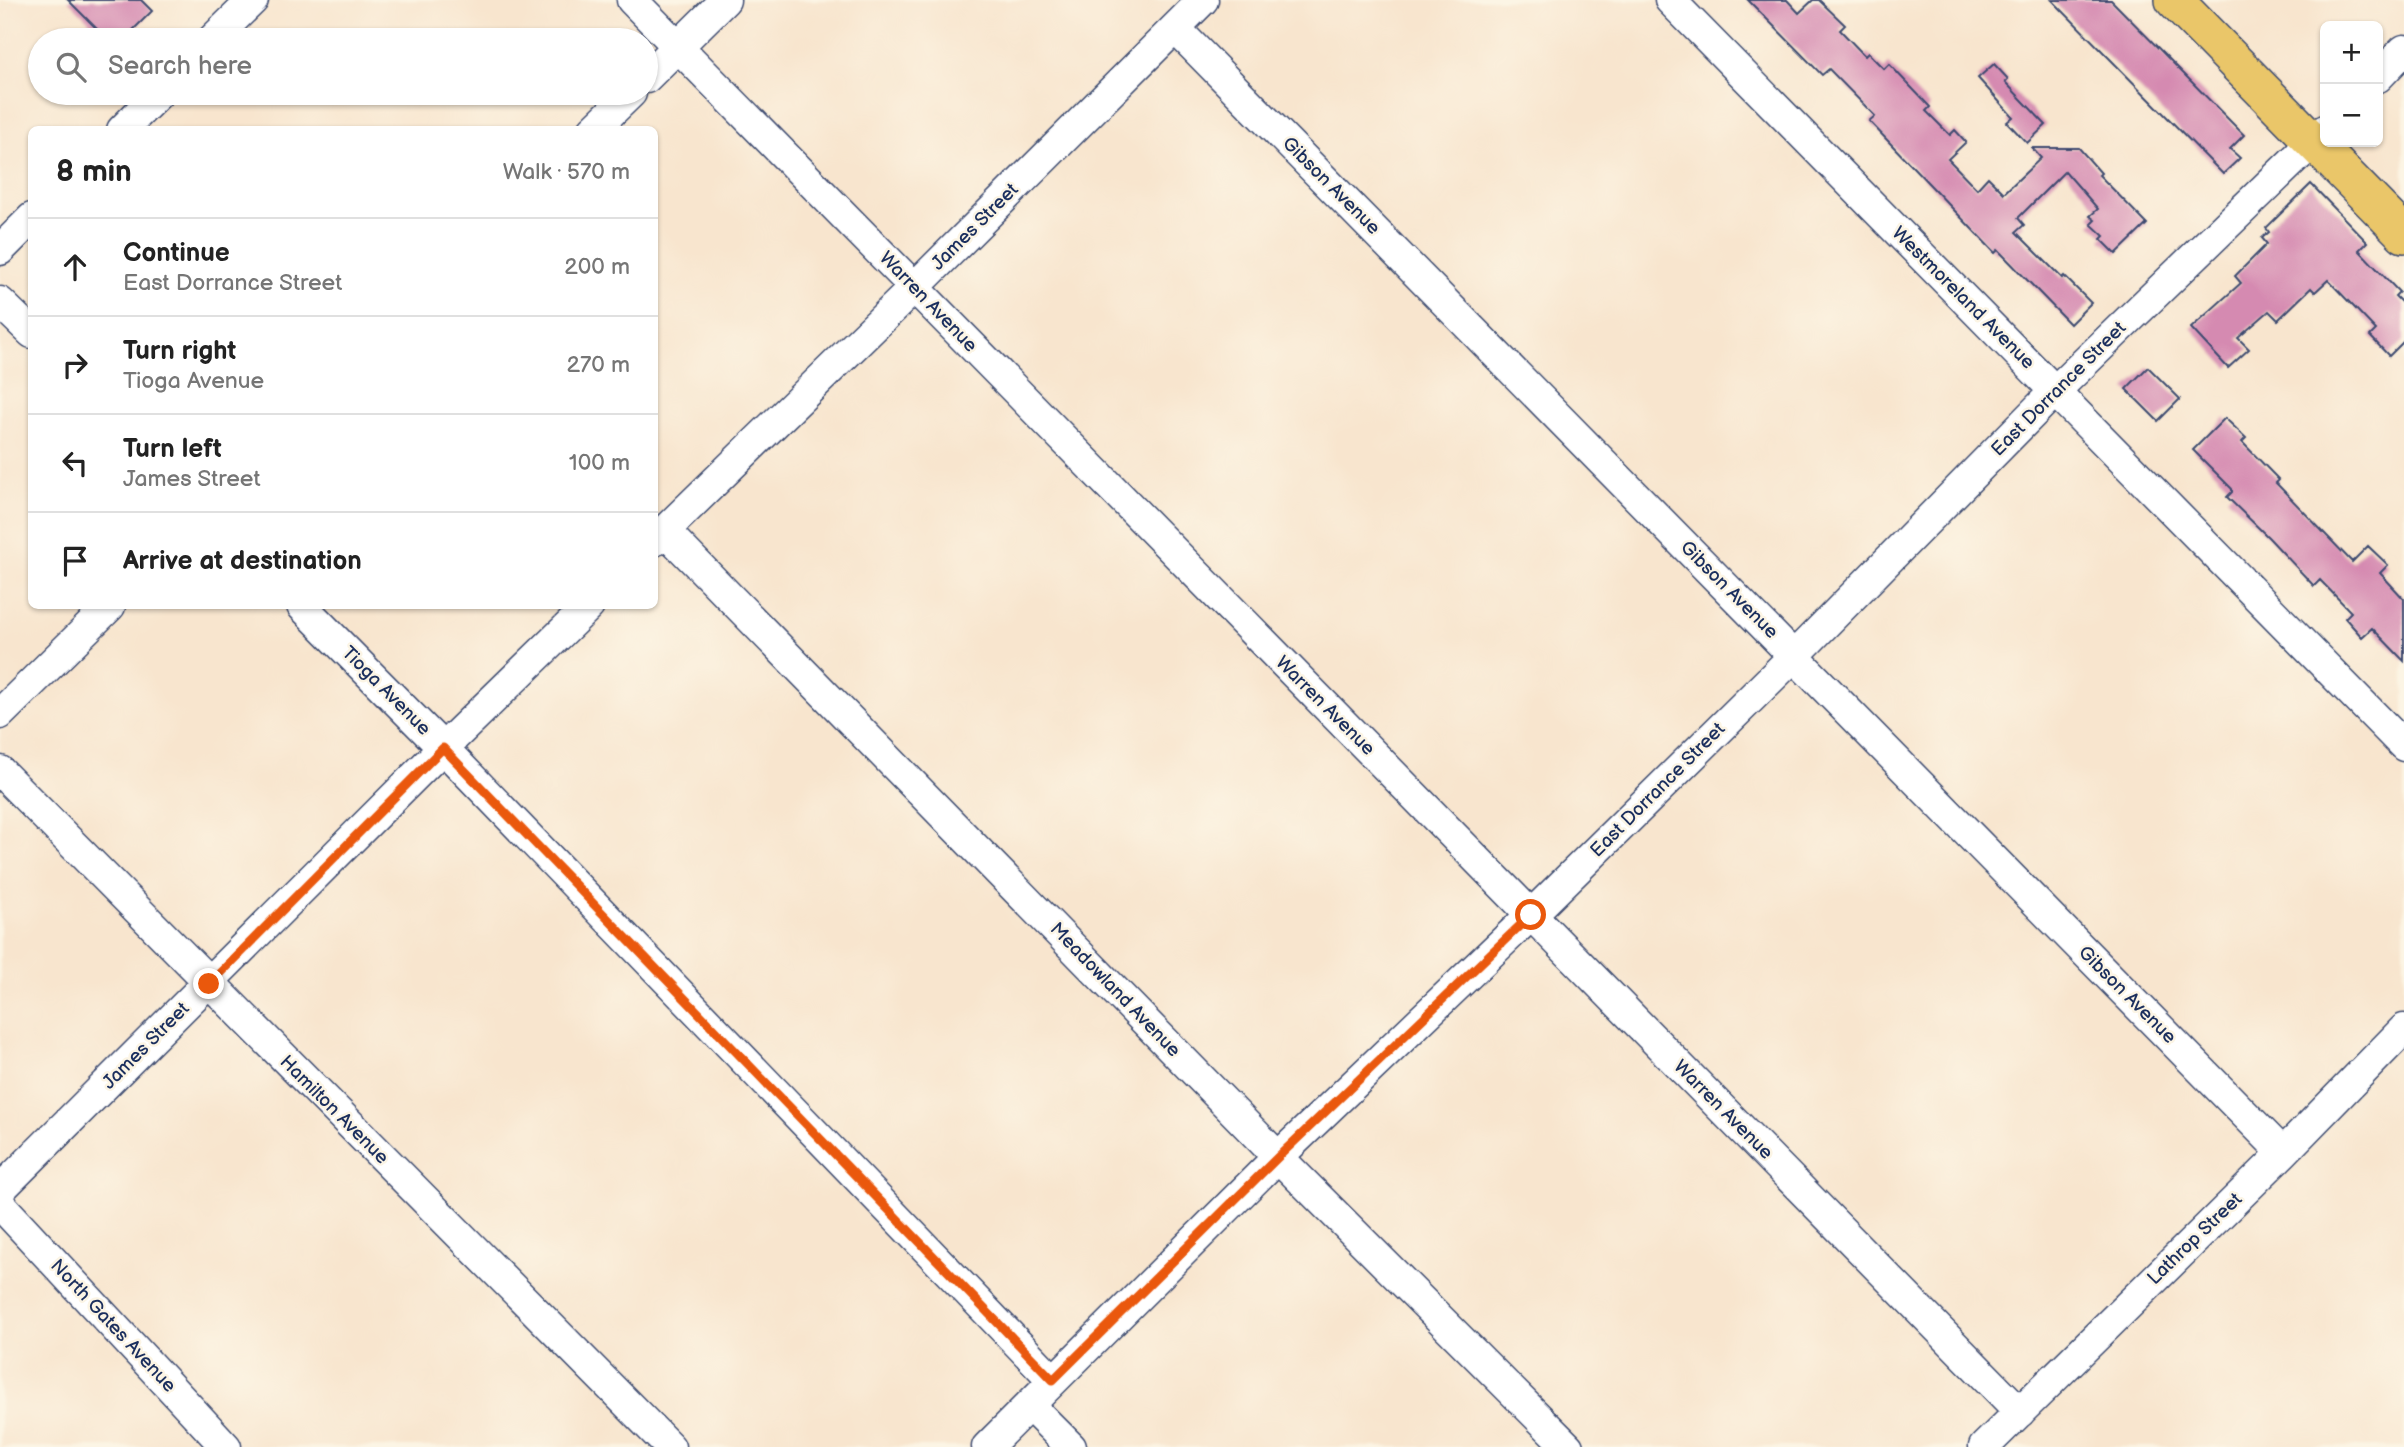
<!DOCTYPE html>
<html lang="en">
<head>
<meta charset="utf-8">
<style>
  :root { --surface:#fff; --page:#f2f2f2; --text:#222; --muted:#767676; --line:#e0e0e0 }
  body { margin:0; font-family:"Balsamiq Sans",sans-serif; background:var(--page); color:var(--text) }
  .controls { position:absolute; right:21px; top:21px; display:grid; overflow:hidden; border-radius:10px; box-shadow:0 2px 5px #0004 }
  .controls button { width:63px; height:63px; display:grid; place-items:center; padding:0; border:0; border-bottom:2px solid var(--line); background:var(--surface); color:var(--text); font:35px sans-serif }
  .stop { position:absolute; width:21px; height:21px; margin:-16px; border:5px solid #ea580c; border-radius:50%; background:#fff }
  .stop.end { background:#ea580c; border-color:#fff; box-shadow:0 2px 7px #0008 }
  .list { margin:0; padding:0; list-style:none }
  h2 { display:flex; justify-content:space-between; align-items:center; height:91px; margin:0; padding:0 28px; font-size:30px }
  h2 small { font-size:23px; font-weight:400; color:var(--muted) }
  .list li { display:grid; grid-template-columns:46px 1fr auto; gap:21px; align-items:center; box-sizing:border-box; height:98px; padding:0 28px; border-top:2px solid var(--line) }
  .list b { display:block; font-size:26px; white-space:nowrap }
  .list p { margin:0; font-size:23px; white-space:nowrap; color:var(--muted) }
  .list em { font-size:23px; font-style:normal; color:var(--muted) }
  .icon { flex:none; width:38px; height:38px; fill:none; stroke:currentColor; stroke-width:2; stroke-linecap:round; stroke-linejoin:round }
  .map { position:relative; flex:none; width:2404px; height:1447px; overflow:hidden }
  .search { position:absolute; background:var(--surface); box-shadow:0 2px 5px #0004; left:28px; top:28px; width:630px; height:77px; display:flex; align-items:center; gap:18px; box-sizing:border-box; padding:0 24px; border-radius:38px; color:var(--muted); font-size:26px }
  .panel { position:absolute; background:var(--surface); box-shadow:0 2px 5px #0004; left:28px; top:126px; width:630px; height:483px; border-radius:10px }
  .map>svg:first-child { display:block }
  .building { fill:#d58ab1 }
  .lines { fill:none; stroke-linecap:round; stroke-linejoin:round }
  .minor-casing { stroke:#3c4a6f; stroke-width:33 }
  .major-casing { stroke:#3c4a6f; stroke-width:40 }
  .minor { stroke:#fff; stroke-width:30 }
  .major { stroke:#eac669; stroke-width:37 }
  .route { stroke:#ea580c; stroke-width:9 }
  .labels { text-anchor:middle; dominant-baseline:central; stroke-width:5; stroke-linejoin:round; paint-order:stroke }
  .street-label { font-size:19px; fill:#1b2f5e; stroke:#fcf5e5 }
</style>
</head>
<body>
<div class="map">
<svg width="2404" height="1447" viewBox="0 0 2404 1447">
  <rect width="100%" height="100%" fill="#fcf5e5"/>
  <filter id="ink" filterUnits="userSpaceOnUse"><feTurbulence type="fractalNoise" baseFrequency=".0143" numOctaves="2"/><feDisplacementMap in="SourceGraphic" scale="14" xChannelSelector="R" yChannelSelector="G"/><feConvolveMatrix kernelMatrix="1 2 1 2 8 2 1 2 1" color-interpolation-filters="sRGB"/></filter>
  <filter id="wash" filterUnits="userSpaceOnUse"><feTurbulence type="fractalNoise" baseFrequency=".00686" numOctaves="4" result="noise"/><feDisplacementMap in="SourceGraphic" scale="28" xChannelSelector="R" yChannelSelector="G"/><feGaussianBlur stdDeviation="1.57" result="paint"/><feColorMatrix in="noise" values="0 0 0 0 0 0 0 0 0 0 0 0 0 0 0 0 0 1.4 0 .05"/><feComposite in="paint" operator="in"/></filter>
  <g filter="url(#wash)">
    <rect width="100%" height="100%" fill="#f8e5ce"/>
    <g id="blocks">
      <path class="building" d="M68 0H141L152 11 123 40H108Z
        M1748 0H1787L1799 13 1813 0H1819L1845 25 1840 30 1865 56 1868 53 1884 69 1889 64 1930 107 1926 111 1950 135 1955 130 1966 142 1948 159 1977 189 1988 177 2004 193 2041 158 2032 148H2079L2101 173 2099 175 2147 224 2116 254 2101 239 2104 236 2091 224 2095 220 2090 216 2098 209 2065 171 2018 218 2024 225 2016 232 2062 278 2064 276 2091 303 2070 324 1998 250 1995 253 1869 121 1875 116 1829 69 1822 75Z
        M2052 0H2111L2244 135 2230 149 2240 158 2223 174Z
        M1994 64 2008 79 2005 82 2046 125 2027 143 2007 122 2013 117 1978 78Z
        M2311 184 2367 242 2359 250 2399 292 2395 296 2404 305V341L2389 356 2370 336 2376 330 2328 280 2315 292 2311 288 2278 320 2269 311 2238 338 2249 349 2228 368 2191 328 2241 283 2235 276 2267 244 2262 238 2269 232 2266 228Z
        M2148 367 2180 399 2158 421 2126 389Z
        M2225 418 2246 438 2242 442 2279 480 2276 483 2352 562 2368 546 2388 565 2380 573 2404 599V661L2372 628 2362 637 2345 618 2351 612 2320 580 2314 586 2269 538 2227 497 2232 492V489L2193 450Z"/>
    </g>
  </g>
  <g filter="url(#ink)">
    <use href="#blocks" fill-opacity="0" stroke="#3c4a6f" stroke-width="2"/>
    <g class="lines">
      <defs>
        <path id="minor" d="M632 0 2020 1412
          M1670 0 2404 746
          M1175 28 2283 1153
          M212 40 253 0
          M2378 77 2404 50
          M646 78 725 0
          M122 130 159 93
          M593 130 631 93
          M0 250 32 218
          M0 302 32 333
          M665 531 1278 1157 1568 1447
          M654 541 914 288 1203 0
          M302 606 443 748 1053 1380
          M0 714 110 606
          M0 771 670 1447
          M0 1190 443 748 589 606
          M0 1204 226 1447
          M1029 1405 1071 1447
          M987 1447 1278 1157 1531 915 1794 656 2055 391 2325 130
          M1984 1447 2283 1153 2404 1029"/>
        <path id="major" d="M2174 0 2404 234"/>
      </defs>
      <use href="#minor" class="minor-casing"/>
      <use href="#major" class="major-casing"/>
      <use href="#minor" class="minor"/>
      <use href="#major" class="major"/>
    </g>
  </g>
  <g class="lines" filter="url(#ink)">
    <path class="route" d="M209 984 443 748 1053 1380 1278 1157 1531 915"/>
  </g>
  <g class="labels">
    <g class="street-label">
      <text transform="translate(1331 186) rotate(45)">Gibson Avenue</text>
      <text transform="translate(975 227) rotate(-45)">James Street</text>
      <text transform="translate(1963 298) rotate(45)">Westmoreland Avenue</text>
      <text transform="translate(928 302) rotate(46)">Warren Avenue</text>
      <text transform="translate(2059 389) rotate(-45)">East Dorrance Street</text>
      <text transform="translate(1729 590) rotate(45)">Gibson Avenue</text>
      <text transform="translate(386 691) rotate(45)">Tioga Avenue</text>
      <text transform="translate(1325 706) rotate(45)">Warren Avenue</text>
      <text transform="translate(1658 790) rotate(-45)">East Dorrance Street</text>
      <text transform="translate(1115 990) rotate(46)">Meadowland Avenue</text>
      <text transform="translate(2127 995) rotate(45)">Gibson Avenue</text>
      <text transform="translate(146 1046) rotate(-45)">James Street</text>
      <text transform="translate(334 1110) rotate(45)">Hamilton Avenue</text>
      <text transform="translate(1723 1110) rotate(45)">Warren Avenue</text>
      <text transform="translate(2195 1239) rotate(-44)">Lathrop Street</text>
      <text transform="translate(113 1326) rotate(47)">North Gates Avenue</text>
    </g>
  </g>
</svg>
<div class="controls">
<button>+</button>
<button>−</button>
</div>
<div class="stop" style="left:1531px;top:915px"></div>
<div class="stop end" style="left:209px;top:984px"></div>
<div class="search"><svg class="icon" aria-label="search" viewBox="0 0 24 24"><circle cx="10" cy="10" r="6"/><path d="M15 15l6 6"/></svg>Search here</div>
<section class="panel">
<h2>8 min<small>Walk · 570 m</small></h2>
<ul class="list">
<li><svg class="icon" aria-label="ahead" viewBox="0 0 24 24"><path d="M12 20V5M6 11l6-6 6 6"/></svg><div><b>Continue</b><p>East Dorrance Street</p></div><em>200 m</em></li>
<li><svg class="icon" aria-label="right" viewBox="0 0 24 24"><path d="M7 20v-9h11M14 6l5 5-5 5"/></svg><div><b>Turn right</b><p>Tioga Avenue</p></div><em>270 m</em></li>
<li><svg class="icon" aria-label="left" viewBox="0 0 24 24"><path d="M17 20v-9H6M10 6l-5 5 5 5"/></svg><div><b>Turn left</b><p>James Street</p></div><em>100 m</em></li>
<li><svg class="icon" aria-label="arrive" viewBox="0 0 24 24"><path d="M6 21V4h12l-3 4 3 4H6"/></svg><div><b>Arrive at destination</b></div></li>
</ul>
</section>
</div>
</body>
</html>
